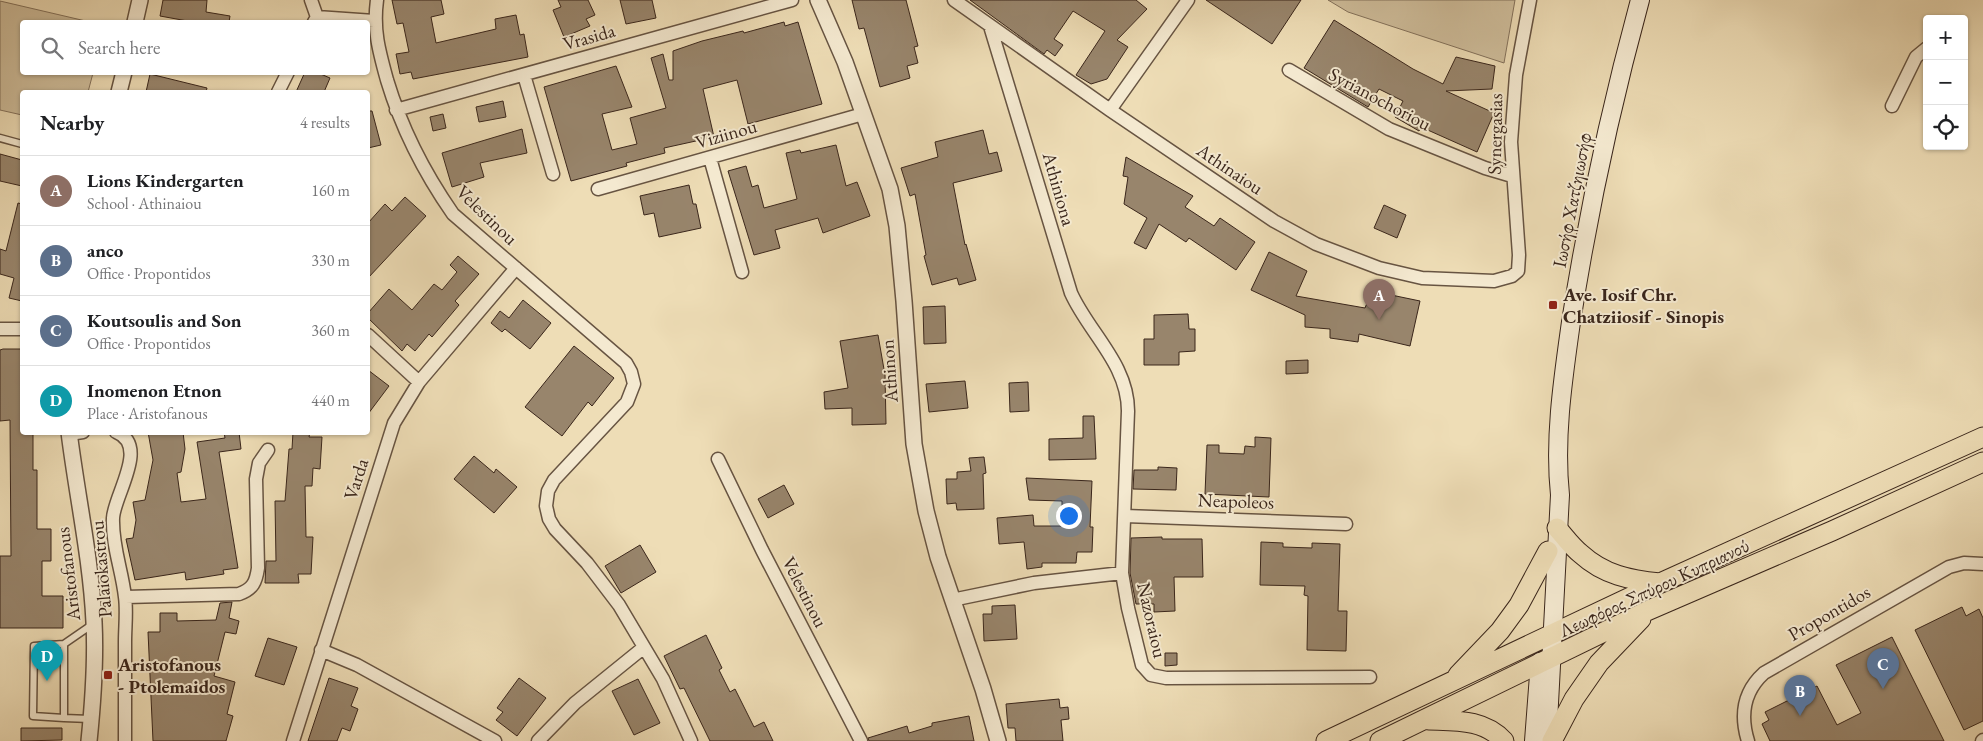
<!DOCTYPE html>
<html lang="en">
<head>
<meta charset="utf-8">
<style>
  :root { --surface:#fff; --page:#f2f2f2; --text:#202124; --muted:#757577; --line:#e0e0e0; --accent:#8f2418 }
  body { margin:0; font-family:"EB Garamond",serif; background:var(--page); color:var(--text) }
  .controls { position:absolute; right:15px; top:15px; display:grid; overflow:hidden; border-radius:5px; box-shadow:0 1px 4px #0004 }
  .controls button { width:45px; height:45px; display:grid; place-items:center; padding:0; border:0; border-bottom:1px solid var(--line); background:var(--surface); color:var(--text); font:25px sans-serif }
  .you { position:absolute; left:1068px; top:515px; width:18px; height:18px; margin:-12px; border:4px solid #fff; border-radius:50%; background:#1a73e8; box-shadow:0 0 0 8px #1a73e833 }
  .badge { display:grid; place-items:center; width:32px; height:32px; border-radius:50%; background:var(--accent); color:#fff; font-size:16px; font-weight:700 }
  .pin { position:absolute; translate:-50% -41px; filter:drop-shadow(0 1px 2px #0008) }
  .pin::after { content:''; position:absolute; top:26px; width:18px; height:15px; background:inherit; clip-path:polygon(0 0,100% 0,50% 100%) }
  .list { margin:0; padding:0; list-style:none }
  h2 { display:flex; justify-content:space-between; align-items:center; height:65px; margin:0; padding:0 20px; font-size:21px }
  h2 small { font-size:16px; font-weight:400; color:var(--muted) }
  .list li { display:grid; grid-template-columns:32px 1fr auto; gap:15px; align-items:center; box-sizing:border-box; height:70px; padding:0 20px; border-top:1px solid var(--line) }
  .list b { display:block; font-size:19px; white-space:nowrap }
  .list p { margin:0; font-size:16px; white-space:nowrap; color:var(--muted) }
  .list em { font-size:16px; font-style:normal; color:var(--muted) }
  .icon { flex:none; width:28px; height:28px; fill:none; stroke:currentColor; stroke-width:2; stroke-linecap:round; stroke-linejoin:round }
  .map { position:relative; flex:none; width:1983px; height:741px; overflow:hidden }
  .search { position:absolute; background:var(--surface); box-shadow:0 1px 4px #0004; left:20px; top:20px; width:350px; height:55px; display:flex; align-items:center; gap:12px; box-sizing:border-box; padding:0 18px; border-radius:5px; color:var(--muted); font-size:19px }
  .panel { position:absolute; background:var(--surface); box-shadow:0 1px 4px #0004; left:20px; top:90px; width:350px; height:345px; border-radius:5px }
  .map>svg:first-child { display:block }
  .green { fill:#cfbe9c; stroke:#84725c }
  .building { fill:#98856c; stroke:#3a261b }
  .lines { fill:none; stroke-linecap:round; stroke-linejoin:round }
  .service-casing { stroke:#675442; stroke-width:9 }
  .minor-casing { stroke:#675442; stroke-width:15 }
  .tertiary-casing { stroke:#675442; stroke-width:18 }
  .secondary-casing { stroke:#3a261b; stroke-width:20 }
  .primary-casing { stroke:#3a261b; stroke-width:21 }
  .service { stroke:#f4e9d0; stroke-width:6 }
  .minor { stroke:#f4e9d0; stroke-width:12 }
  .tertiary { stroke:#f4e9d0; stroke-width:15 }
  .secondary { stroke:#f4e9d0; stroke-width:18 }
  .primary { stroke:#eeddb6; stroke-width:19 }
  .poi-dot { fill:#8f2418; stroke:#f4e9d0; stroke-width:2 }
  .labels { text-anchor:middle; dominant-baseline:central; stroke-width:4; stroke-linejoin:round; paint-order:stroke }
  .street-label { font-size:19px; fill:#3a261b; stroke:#f4e9d0 }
  .poi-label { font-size:19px; font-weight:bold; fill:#3a261b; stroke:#f4e9d0; text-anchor:start }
</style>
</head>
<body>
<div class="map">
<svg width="1983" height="741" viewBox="0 0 1983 741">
  <rect width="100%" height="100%" fill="#eeddb6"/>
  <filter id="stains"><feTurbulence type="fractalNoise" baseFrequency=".004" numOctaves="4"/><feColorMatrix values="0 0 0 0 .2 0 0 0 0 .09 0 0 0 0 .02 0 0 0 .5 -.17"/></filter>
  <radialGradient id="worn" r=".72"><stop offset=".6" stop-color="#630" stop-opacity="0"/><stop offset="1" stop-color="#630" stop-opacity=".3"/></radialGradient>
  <path class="green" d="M1328 0H1515L1504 63 1348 12Z
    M0 1 90 22H22V72L93 73 88 92H22V115L0 110Z"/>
  <path class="building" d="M163 0H207L206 12 230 16 229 22H193L160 16Z
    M392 0H441L444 14 431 17 436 43 496 29 495 19 516 15 520 35 524 34 528 57 413 79 411 72 400 74 396 54 409 52 403 23 397 24Z
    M558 0H588L595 15 586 19 590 26 564 37 553 10 561 7Z
    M620 0H652L656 18 626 24Z
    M852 0H906L918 46 914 47 918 63 907 66 910 78 880 87 864 28 859 29Z
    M970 0H1136L1147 9 1117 40 1128 47 1107 79 1091 84 1076 75 1105 31 1073 11 1054 39 1063 45 1055 56 1047 50 1044 54Z
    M1206 0H1301L1272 44Z
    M1334 20 1413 69 1443 84 1456 57 1495 66 1492 89 1446 91 1494 113 1477 152 1421 127 1419 131 1395 117 1403 101 1379 89 1368 107 1304 68Z
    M784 22 785 26 798 22 822 104 748 124 737 80 703 89 714 137 664 148 665 153 626 163 627 166 571 181 544 87 616 66 632 107 602 114 612 150 637 144 630 118 666 108 651 58 663 54 669 80H673V51L702 41 743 31 744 33Z
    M305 72H316L330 78 324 92H296Z
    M150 74 207 88 206 92H146Z
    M503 101 506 117 479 122 476 107Z
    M368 111H372L381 145 368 148Z
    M443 114 446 128 433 131 430 117Z
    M522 129 527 153 480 163 484 177 452 187 442 153Z
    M983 130 989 154 997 152 1002 171 953 183 965 245 966 244 976 280 959 285 957 278 932 285 924 256 926 255 915 194 910 196 901 168 938 157 935 142Z
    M836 145 846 186 857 182 870 216 823 233 818 218 775 230 780 248 754 255 728 171 746 166 752 187 758 185 764 208 797 199 786 153 800 150 801 153Z
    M0 154 22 160V186L0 181Z
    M1126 157 1193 196 1185 207 1214 226 1220 218 1255 242 1236 270 1189 238 1186 242 1159 224 1146 249 1134 243 1147 218 1124 204 1128 177 1123 176Z
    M689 185 693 204H696L701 228 659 237 654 213 644 215 640 196Z
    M405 197 426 216 368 278V223L385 204 392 211Z
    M18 203 22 204V301L9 298 14 278 0 274V249L6 251Z
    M1384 205 1406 215 1397 238 1374 228Z
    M1269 252 1307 271 1296 296 1365 308 1372 291 1420 301 1410 346 1359 334 1358 342 1330 338V329L1305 327V315L1251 290Z
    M458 256 479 274 455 301 459 305 432 337 429 334 415 351 407 344 402 351 368 318V313L389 289 412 310 434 284 442 290 457 272 450 265Z
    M523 300 551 323 530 349 505 329 502 332 491 323 500 311 509 318Z
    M945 306 946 343 924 344 923 307Z
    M1188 314 1189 329H1195V351L1179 352V365H1144V339H1154V315Z
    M878 335 885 375 886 424 852 425V408L825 409 824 392 848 388 840 341Z
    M574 346 614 378 592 406 588 402 562 436 525 407Z
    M3 349H22V432H33V470H37V529H51V561H42V596H63V628H0V556H11L10 420 0 421V350Z
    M1308 360V373L1286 374V361Z
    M368 370 389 386 368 414Z
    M965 381 968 408 929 412 926 384Z
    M1028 382 1029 411 1010 412 1009 383Z
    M1083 416H1094L1096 459 1049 460V439L1083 438Z
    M148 432H183L185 449 181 472 177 473 181 502 206 499 197 442 225 438 224 432H239L241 449 219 452 238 568 223 570 224 574 186 580 185 572 135 580 126 539 133 538 136 520 133 502 145 500 153 460Z
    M293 432H310L309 437H322L320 469 313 468 312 486H305L306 537H313L311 574H298L299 583H265L266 561H276L275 501H285L289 449H292Z
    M1255 437 1271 438 1269 497 1205 494 1207 445H1219V453L1244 454 1245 446 1255 447Z
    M474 456 494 473 496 469 517 487 494 513 454 479Z
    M984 457 986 473 983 474 984 509 957 510 956 503 947 504 946 479H957V472L971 471 969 458Z
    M1158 467 1177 468 1176 490 1133 489 1134 470H1158Z
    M1026 478 1092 481 1090 527H1093L1092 552H1077L1076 563H1042V567L1027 569 1024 542 999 544 997 518 1033 515 1034 526H1062V501L1029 500Z
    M784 485 794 504 768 518 758 499Z
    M1162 537V539H1202L1203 577H1174L1175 611 1154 612V604H1136L1130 573 1131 538Z
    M1261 542 1283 543V547L1312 548V543L1340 544 1338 611H1347L1346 651 1307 650 1308 596 1304 595 1305 586 1260 585Z
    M640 545 656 572 621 593 605 566Z
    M232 602 229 618 239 621 236 634 225 632 214 676 235 682 227 714 233 716 226 741H153L148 632H160V613H177V621L216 620 220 603Z
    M1015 605 1017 639 984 641 983 614H992V606Z
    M1962 607 1966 616 1979 609 1983 618V721L1964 730 1915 630Z
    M706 635 722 668 719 670 730 692 735 689 754 727 764 722 773 741H710L684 688 680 689 664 656Z
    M1892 637 1944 741H1770L1762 724 1769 720 1765 712 1817 686 1837 725 1861 713 1836 665Z
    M268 638 297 647 284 685 255 676Z
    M1165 653H1177V665L1165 666Z
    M329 678 358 688 351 706 358 709 350 731 342 728 337 741H308Z
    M519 678 546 698 517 736 496 720 503 712 497 708Z
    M638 679 660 723 634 735 612 691Z
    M1059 699 1060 708 1068 707 1069 719 1061 720 1063 741H1016L1015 728H1008L1006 704Z
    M969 716 974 741H869L868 738 907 726 909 733 932 726V723Z
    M21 728H62V740L21 741Z"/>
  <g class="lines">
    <defs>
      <path id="service" d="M0 138 22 144
        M64 644V718L33 716 34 646 64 644 93 624
        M64 718 90 719"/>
      <path id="minor" d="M311 0 317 17 314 22
        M377 0C373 30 379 51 387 80 402 130 423 171 453 214L626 363 631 372 634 384 627 402 554 480 548 491 546 506 549 519 555 529 587 563 619 605 663 679 691 741
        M954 0 1110 110 1274 221 1316 244 1379 268 1422 278 1494 281 1512 276 1518 271 1519 255 1511 142 1516 75 1530 0
        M317 17 374 21
        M990 26 1071 293C1089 333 1128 364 1128 411L1122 573 1128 608 1142 665 1151 675 1166 678 1370 677
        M1289 70 1389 129 1485 168 1512 176
        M524 75 553 174
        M278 92 288 72
        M1892 106 1916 57 1927 48
        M396 110 792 0
        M1110 110 1188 0
        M710 158 742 272
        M598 189 863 114
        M0 329H22
        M368 335 419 382
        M116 432C150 445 114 495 113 518 112 546 122 570 125 597 127 611 125 627 125 642 125 675 125 708 125 741
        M69 434 83 432
        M718 459 762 550 861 741
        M1125 516 1346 524
        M126 597 239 594C253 589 256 582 258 568L256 479 259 463 268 450
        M952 600 1034 583 1122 573
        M321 650 357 665 495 741
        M293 741 394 423 419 382 516 268
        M538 741 575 703 643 648
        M1748 741C1740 715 1743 692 1764 673L1949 567 1964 563 1983 564
        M1982 741 1983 740"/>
      <path id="tertiary" d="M818 0 845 62 890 189 897 226 904 301 914 444 926 511 938 557 983 689 998 741
        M135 22 140 0
        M119 92 124 72
        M69 432C77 496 91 559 94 622 96 662 93 702 89 741"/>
      <path id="secondary" d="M1534 741 1540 662
        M1547 741 1560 495C1554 438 1563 379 1571 322 1588 213 1611 106 1640 0"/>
      <path id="primary" d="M1557 528C1565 537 1572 547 1581 554 1604 575 1630 580 1660 583
        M1458 675 1500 631 1519 605 1548 551
        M1429 720C1456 721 1484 719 1504 741
        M1326 741 1660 583 1983 437
        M1380 741 1649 610 1832 531 1983 462
        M1552 741 1574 699 1599 663 1641 619"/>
    </defs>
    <use href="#service" class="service-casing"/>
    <use href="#minor" class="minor-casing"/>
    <use href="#tertiary" class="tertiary-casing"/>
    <use href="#secondary" class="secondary-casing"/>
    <use href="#primary" class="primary-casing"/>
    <use href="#service" class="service"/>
    <use href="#minor" class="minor"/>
    <use href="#tertiary" class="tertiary"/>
    <use href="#secondary" class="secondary"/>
    <use href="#primary" class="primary"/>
  </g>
  <g class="poi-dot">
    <rect x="1548" y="300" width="10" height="10" rx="2.5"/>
    <rect x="103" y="670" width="10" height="10" rx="2.5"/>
  </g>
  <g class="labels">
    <g class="street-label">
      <text transform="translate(589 37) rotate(-16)">Vrasida</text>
      <text transform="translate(1380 99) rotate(28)">Syrianochoriou</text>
      <text transform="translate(726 134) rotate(-16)">Viziinou</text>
      <text transform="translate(1495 134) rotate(-89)">Synergasias</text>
      <text transform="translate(1230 169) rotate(34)">Athinaiou</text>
      <text transform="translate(1059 189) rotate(74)">Athiniona</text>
      <text transform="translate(1572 200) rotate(-79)">Ιωσήφ Χατζηιωσήφ</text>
      <text transform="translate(487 215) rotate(44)">Velestinou</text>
      <text transform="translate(889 371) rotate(-94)">Athinon</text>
      <text transform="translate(356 479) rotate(-72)">Varda</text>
      <text transform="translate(1236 501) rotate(2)">Neapoleos</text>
      <text transform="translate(101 569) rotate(-95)">Palaiokastrou</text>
      <text transform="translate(68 574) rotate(-97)">Aristofanous</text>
      <text transform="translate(1654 588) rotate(-25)">Λεωφόρος Σπύρου Κυπριανού</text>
      <text transform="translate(805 592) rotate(63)">Velestinou</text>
      <text transform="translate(1829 613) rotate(-30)">Propontidos</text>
      <text transform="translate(1152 620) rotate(77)">Nazoraiou</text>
    </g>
    <g class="poi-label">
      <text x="1563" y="294">Ave. Iosif Chr.<tspan x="1563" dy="22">Chatziiosif - Sinopis</tspan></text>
      <text x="118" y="664">Aristofanous<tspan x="118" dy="22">- Ptolemaidos</tspan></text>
    </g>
  </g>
  <rect width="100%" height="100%" filter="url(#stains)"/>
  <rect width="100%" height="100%" fill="url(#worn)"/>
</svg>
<div class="controls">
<button>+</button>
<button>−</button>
<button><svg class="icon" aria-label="locate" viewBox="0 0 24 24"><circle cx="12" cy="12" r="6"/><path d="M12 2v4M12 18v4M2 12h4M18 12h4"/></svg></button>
</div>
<div class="you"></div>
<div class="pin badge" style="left:1379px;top:320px;background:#8d6e63">A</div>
<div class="pin badge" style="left:1800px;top:716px;background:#5c6f8a">B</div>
<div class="pin badge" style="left:1883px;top:689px;background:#5c6f8a">C</div>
<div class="pin badge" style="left:47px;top:681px;background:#0f9aa8">D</div>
<div class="search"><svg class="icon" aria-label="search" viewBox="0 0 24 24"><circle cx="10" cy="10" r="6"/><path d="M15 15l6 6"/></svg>Search here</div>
<section class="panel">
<h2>Nearby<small>4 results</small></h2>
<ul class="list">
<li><span class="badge" style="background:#8d6e63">A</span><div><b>Lions Kindergarten</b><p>School · Athinaiou</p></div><em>160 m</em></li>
<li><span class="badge" style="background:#5c6f8a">B</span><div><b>anco</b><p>Office · Propontidos</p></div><em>330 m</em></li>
<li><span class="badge" style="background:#5c6f8a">C</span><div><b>Koutsoulis and Son</b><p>Office · Propontidos</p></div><em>360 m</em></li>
<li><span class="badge" style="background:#0f9aa8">D</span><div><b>Inomenon Etnon</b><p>Place · Aristofanous</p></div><em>440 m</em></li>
</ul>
</section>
</div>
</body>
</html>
